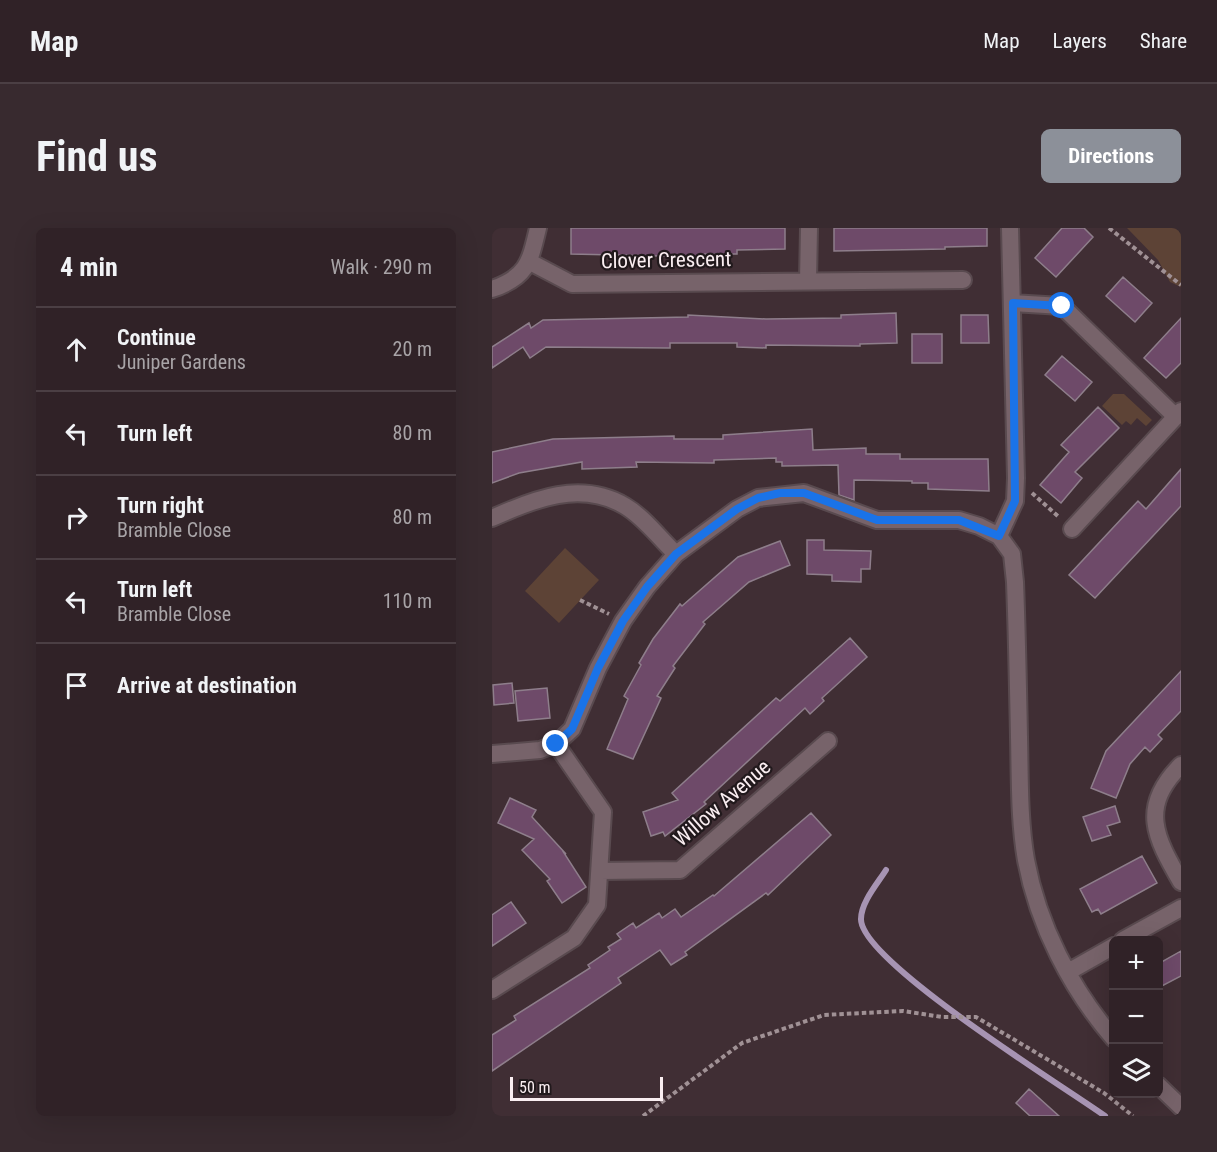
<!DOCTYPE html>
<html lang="en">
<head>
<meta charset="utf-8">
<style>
  :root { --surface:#302227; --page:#382a2f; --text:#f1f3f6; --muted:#a8a4a7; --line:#4b3f44; --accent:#8c9099 }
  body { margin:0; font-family:"Roboto Condensed",sans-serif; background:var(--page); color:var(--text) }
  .controls { position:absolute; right:18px; bottom:18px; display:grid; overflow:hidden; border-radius:9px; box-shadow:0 6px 24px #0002 }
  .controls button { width:54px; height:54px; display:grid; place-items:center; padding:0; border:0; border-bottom:2px solid var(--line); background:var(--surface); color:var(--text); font:30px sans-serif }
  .scale { position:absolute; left:18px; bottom:15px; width:153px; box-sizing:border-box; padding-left:6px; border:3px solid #faeef1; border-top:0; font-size:16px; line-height:21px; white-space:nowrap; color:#faeef1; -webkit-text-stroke:4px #21191c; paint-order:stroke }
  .stop { position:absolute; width:18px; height:18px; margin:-14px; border:4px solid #1a73e8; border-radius:50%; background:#fff }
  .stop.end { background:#1a73e8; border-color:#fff; box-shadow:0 2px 6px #0008 }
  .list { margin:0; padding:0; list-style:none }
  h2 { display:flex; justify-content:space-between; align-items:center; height:78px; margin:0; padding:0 24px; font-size:26px }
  h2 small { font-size:20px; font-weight:400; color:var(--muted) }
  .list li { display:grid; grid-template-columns:39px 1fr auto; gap:18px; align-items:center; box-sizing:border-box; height:84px; padding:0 24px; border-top:2px solid var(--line) }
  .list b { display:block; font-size:22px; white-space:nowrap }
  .list p { margin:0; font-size:20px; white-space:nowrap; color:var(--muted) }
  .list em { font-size:20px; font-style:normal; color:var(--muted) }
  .icon { flex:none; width:33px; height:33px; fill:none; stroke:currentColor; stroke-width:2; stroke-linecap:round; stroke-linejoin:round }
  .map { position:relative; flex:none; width:689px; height:888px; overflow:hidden; border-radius:9px }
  header { display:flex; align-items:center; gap:36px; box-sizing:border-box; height:84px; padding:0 30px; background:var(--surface); border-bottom:2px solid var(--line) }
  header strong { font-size:28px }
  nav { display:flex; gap:33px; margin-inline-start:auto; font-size:21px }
  .intro { display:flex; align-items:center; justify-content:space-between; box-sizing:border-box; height:144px; padding:0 36px }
  h1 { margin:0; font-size:42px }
  .button { padding:15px 27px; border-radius:9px; background:var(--accent); color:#fff; font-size:21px; font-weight:700 }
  main { display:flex; gap:36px; padding:0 36px }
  aside { flex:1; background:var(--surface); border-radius:9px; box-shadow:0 6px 24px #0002 }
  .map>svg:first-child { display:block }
  .green { fill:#5d4336 }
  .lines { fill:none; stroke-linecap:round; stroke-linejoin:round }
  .stream { stroke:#a794b3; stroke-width:6 }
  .building { fill:#6e4a69; stroke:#8e7e8b; stroke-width:1.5 }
  .minor-casing { stroke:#594a4f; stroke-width:20 }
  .path { stroke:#a09195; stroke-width:4; stroke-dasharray:4.5 3; stroke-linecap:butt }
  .minor { stroke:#77636a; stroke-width:16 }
  .route { stroke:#1a73e8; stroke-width:8 }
  .labels { text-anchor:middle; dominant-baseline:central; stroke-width:4.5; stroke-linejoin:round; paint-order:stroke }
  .street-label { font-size:21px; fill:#faeef1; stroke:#21191c }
</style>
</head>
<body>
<header>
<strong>Map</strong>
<nav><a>Map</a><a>Layers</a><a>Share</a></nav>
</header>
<div class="intro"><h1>Find us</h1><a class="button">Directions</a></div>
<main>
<aside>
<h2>4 min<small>Walk · 290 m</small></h2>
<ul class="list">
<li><svg class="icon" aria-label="ahead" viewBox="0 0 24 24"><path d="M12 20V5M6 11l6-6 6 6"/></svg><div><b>Continue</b><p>Juniper Gardens</p></div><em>20 m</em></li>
<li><svg class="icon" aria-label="left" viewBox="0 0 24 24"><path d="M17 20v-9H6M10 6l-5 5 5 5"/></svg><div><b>Turn left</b></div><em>80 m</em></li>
<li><svg class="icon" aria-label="right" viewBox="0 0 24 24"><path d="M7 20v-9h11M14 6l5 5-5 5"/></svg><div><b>Turn right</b><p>Bramble Close</p></div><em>80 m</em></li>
<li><svg class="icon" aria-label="left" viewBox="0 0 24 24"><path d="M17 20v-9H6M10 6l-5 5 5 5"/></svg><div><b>Turn left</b><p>Bramble Close</p></div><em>110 m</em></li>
<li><svg class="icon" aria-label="arrive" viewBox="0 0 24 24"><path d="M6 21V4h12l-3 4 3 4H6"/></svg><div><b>Arrive at destination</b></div></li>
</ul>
</aside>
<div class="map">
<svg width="689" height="888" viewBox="0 0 689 888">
  <rect width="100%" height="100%" fill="#402e34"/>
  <path class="green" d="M635 0H689V59L678 54 666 32Z
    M621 166H632L660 192 654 198 645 190 639 197 634 193 630 197 610 178Z
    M73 320 107 352 67 395 33 363Z"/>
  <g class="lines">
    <path class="stream" d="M394 642C386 655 369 674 369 691 368 733 574 860 613 888"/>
  </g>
  <path class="building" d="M79 0H293V21L245 22V26H213V29L79 26Z
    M342 0H495V18L453 19V21L342 23Z
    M570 0H592L601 9 564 49 543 30Z
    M631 49 660 75 643 94 614 68Z
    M404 85 405 115 368 116V118L274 117V120L245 119V115H178V120L54 119 38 130 31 119 0 140V119L37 95 39 100 51 92 196 89V87L274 91 349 90V87Z
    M469 87H496L497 115H469Z
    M689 90V135L674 150 652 130Z
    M420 106H450V135H420Z
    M570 128 600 154 583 173 553 147Z
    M606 179 627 200 583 244 590 250 569 275 548 257 577 224 569 217Z
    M320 201 321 222 374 220V226H408V231H496L497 263 436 261V255H420V253L362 252V272L347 267 346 237 290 238V234H284V230L222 232V235L144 234 145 239 90 241V234L27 245 0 255V224L61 211 182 208V211H231V207Z
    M689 241V278L603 370 577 347 646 273 654 281Z
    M315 312H332V322L379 323 378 341H369V354L340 353V347L315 346Z
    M288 313 298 337 257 354 211 394 213 396 181 438 183 440 165 468 169 470 141 531 115 521 136 471 132 468 149 437 147 435 161 411 188 376 190 378 246 329Z
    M358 410 375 429 330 470 332 473 318 486 313 480 212 574 214 576 173 608 171 604 159 608 151 584 186 572 180 565 284 470 288 473Z
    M689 443V483L666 507 670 511 658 524 653 519 638 536 624 570 599 560 614 523Z
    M20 455 22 475 2 477 1 457Z
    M55 460 58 490 26 493 23 463Z
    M18 570 44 582 40 589 74 626 72 625 94 659 70 675 55 653 58 651 30 622 42 611 6 595Z
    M623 578 628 594 615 598 619 607 600 613 591 589Z
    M319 585 339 607 276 667 274 665 193 724 195 727 179 737 168 722 126 750 129 755 0 843V807L24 792 22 788 98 740 96 737 118 722 116 719 129 711 125 706 141 695 144 700 167 685 170 690 183 681 189 689 221 667 222 668Z
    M650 628 665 655 609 686 606 681 600 684 588 661Z
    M19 674 34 695 0 718V687Z
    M689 723V748L666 760V736Z
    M537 861 567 888H538L524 875Z"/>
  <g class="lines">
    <defs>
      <path id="minor" d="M38 34 80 56 471 52
        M316 53 317 0
        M0 61C36 49 38 33 46 0
        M521 75 570 78 684 189
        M0 290C42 271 89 252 133 278 152 289 168 311 184 326
        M580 301 689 183
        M507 308 523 273 524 250 518 0
        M0 526 48 522 64 516 80 501 106 440 131 393 155 359 184 326 245 281 266 270 312 265 385 292H467L487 298 507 308 520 326 523 354C525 406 526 457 527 509 528 550 527 592 534 632 546 697 579 761 622 811
        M689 537C647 579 663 609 689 654
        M108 643 188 642 336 513
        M631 712 689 680
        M576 744 622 718
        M0 762 82 710 105 677 111 584 64 516
        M666 857 689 879"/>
    </defs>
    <use href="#minor" class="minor-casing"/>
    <path class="path" d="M617 0 689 57
      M540 265 568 290
      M88 372 117 386
      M151 888 250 815 332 787 411 783 450 789H484L612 865 641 888"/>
    <use href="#minor" class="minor"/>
  </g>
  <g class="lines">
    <path class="route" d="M64 516 80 501 106 440 131 393 155 359 184 326 245 281 266 270 288 265H312L385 292H467L507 308 523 273 521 75 570 78"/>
  </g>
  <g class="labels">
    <g class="street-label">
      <text transform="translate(174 32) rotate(-1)">Clover Crescent</text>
      <text transform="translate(230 575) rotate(-41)">Willow Avenue</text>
    </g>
  </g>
</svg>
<div class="controls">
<button>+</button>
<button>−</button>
<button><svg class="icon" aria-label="layers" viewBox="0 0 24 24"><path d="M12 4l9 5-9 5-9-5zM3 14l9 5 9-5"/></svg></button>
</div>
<div class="scale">50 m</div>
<div class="stop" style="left:570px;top:78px"></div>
<div class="stop end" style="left:64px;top:516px"></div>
</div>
</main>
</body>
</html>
